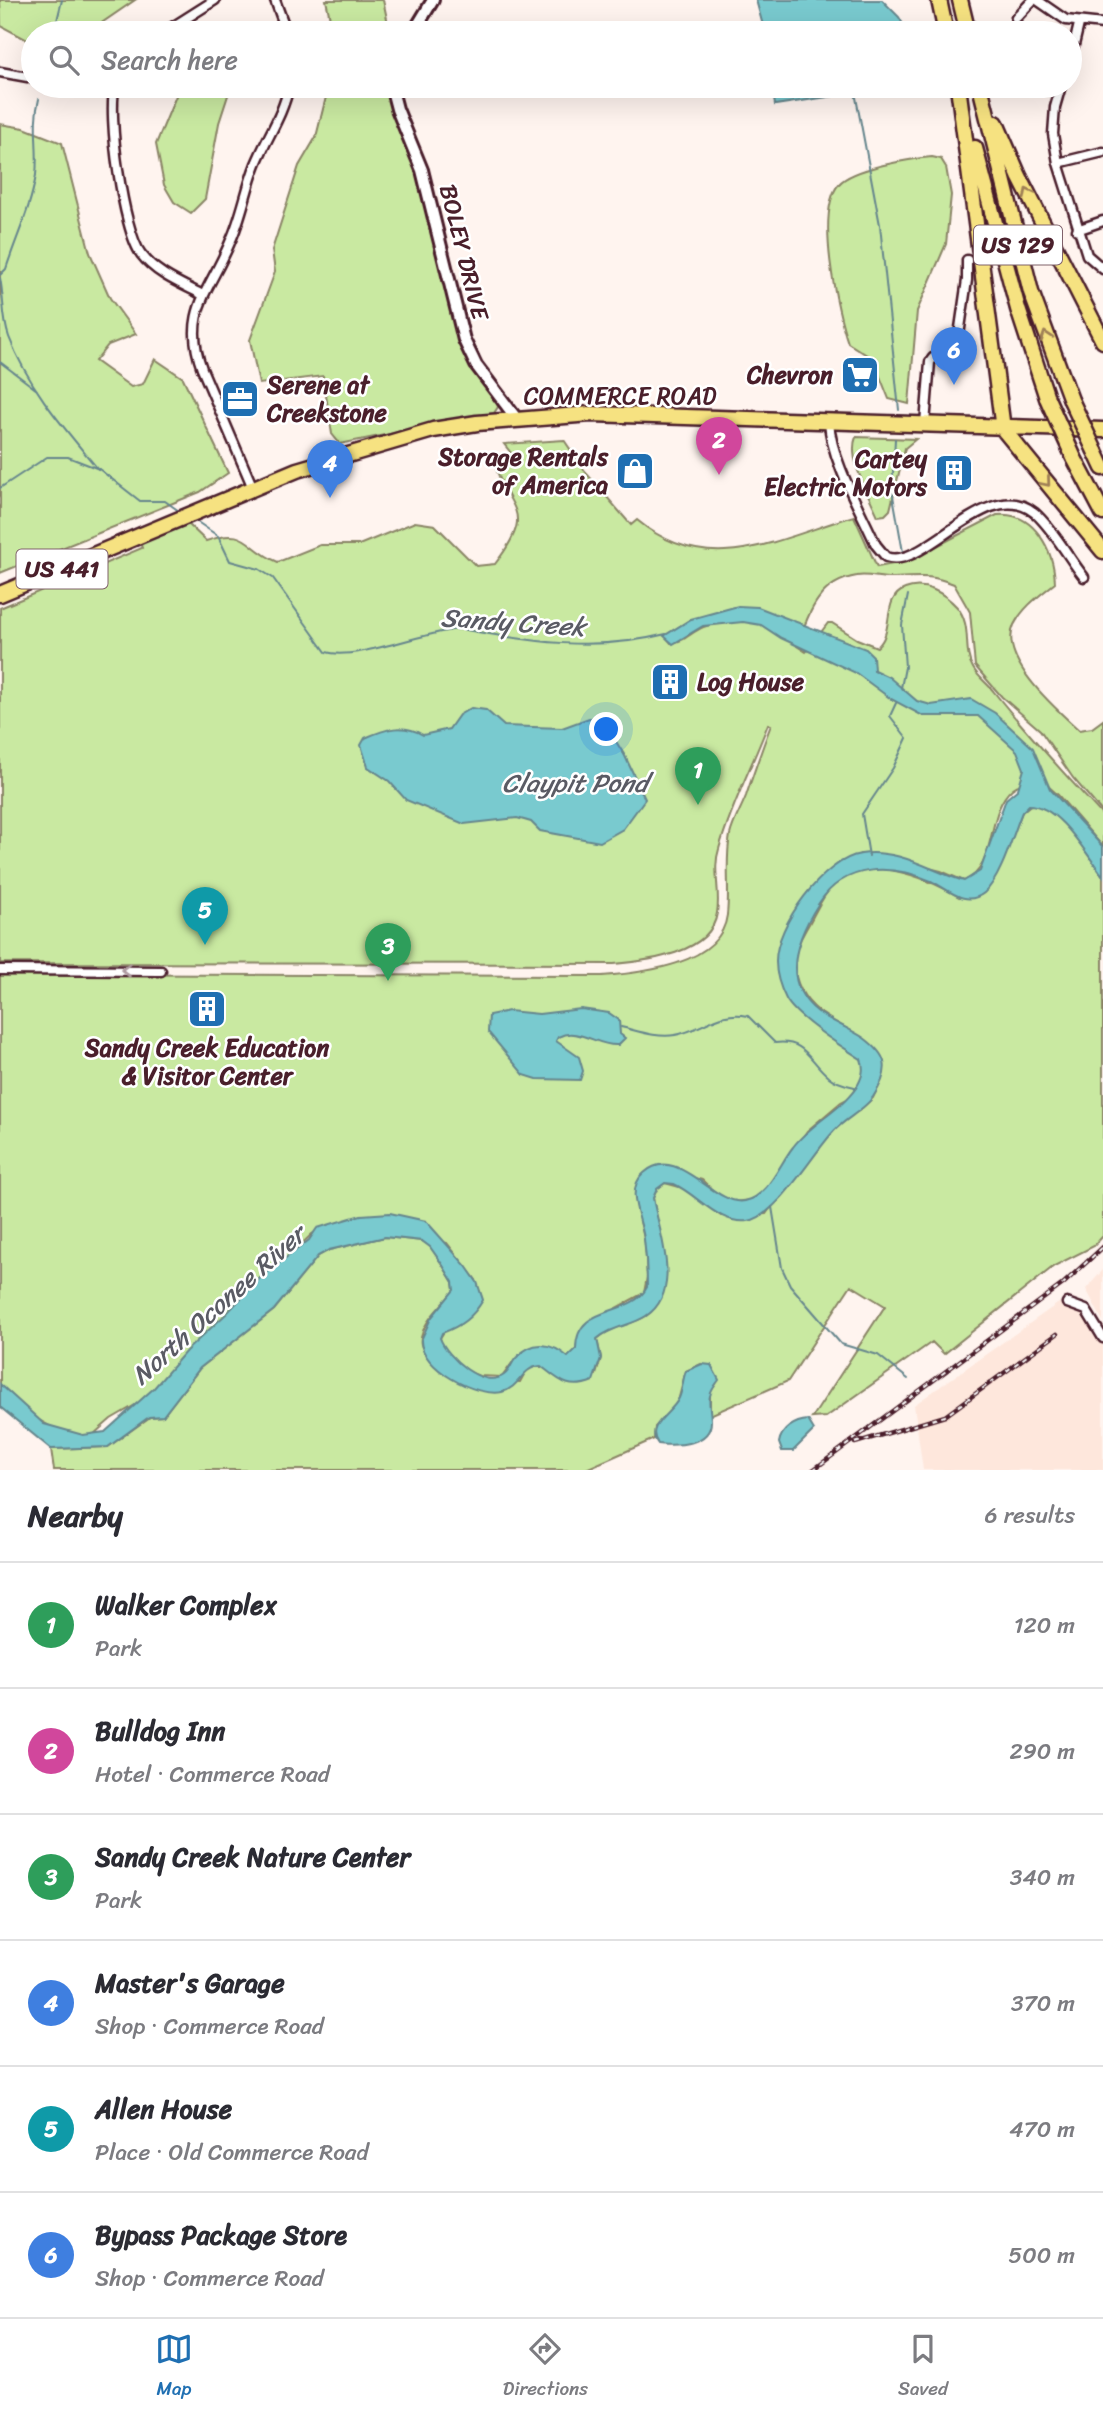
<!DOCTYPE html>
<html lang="en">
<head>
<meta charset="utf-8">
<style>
  :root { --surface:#fff; --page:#f2f2f3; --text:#2b2b33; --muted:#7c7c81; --line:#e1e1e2; --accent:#1f6fb2 }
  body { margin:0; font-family:Sriracha,sans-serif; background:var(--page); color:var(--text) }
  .you { position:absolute; left:607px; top:730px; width:24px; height:24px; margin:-18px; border:5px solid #fff; border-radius:50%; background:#1a73e8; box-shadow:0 0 0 10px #1a73e833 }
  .badge { display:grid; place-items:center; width:46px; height:46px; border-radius:50%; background:var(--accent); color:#fff; font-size:23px; font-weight:700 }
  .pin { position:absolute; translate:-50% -58px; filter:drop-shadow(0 2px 4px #0008) }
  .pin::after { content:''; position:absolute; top:37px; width:24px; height:21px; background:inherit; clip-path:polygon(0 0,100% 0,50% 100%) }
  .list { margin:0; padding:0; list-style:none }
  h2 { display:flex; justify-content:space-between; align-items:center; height:91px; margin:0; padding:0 28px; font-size:30px }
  h2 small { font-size:23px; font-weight:400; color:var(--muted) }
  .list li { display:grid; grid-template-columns:46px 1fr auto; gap:21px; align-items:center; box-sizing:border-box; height:126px; padding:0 28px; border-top:2px solid var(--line) }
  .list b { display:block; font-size:26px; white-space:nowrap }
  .list p { margin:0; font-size:23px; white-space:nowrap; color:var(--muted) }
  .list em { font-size:23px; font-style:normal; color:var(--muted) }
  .icon { flex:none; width:38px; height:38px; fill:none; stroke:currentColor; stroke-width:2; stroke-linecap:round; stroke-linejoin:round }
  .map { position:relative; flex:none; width:1103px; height:1470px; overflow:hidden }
  .search { position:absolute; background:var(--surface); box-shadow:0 7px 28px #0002; left:21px; right:21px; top:21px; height:77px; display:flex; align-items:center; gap:18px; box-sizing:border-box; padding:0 24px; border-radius:38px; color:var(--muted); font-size:26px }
  .sheet { height:847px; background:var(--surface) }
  nav { display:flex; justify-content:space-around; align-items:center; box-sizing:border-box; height:98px; border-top:2px solid var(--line); background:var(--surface); font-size:19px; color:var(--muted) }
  nav a { display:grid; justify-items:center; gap:4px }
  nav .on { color:var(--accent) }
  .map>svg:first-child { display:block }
  .built { fill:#fee7dc }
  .green { fill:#c9e9a1; stroke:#8a8466; stroke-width:2; fill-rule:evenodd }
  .water { fill:#79cacf; stroke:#66868d; stroke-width:2 }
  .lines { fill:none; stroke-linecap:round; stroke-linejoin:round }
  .stream { stroke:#66868d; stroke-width:2 }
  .street-casing { stroke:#4a1f2b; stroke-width:13 }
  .secondary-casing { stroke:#4a1f2b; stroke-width:16 }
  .highway-casing { stroke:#4a1f2b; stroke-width:19 }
  .street { stroke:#fff; stroke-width:8 }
  .secondary { stroke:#fff; stroke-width:10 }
  .highway { stroke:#f6e281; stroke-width:14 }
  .rail-casing { stroke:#4a1f2b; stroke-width:4.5 }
  .rail { stroke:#fff; stroke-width:2; stroke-dasharray:5; stroke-linecap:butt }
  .highway-bridge-casing { stroke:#4a1f2b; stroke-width:19; stroke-linecap:butt }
  .highway-bridge { stroke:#f6e281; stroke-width:14 }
  .oneway { stroke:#a08056 }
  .oneway2 { stroke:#ae9aa0 }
  .labels { text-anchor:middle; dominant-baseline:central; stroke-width:5; stroke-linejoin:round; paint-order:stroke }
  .shield { fill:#fff; stroke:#80626b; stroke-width:2 }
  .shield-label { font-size:23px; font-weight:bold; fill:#4a1f2b }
  .street-label { font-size:24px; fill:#4a1f2b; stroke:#fff }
  .poi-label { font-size:24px; font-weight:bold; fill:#4a1f2b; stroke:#fff; text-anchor:end }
  .water-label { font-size:26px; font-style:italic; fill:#5a5b64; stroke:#fff }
</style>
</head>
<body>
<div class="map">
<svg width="1103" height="1470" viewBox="0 0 1103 1470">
  <rect width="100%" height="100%" fill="#fff4ef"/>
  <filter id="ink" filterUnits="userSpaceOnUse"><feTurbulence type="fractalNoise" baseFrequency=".0143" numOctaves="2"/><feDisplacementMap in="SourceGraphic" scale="14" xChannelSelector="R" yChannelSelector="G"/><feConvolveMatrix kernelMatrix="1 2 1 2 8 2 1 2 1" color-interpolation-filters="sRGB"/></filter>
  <g filter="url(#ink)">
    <path class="built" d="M1103 1270V1321L1086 1289Z
      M1060 1302 1086 1314 1103 1341V1470H923L914 1405Z"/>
    <path class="green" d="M0 0H135L87 33H33V43L1 26Z
      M326 0H383L390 33H333Z
      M180 86H231L219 123 205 199 191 213 174 202 164 185 156 144Z
      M336 86H388L417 167 457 332 496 399 498 407 494 413 340 444 332 434 323 376 259 384 250 340 275 272 272 250 299 166 316 137 326 97Z
      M0 124 24 128 62 143 90 253 110 298 136 334 108 345 95 361 131 387 143 384 155 359 183 378 228 473 200 492 0 573Z
      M932 157 941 159 946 167 951 195 946 244 917 311 909 404 889 399 873 359 848 343C837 311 815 211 839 184 853 168 910 159 932 157Z
      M856 437 916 439 905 448 890 510 885 515 878 516C869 495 847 459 856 437Z
      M564 440 587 474 631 525 637 520C709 580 776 539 854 516L877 567 908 561 997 515C1034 511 1054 550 1055 583 1039 596 1023 607 1014 625 998 659 1056 709 1079 730L1092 728 1103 720V813L1073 778 1040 730 1002 697 975 666 970 612 954 584C925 573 919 578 890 578 879 578 868 574 857 576 818 582 809 613 797 646L806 652 828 623H832L857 639 877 647C895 632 881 598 905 589 924 581 944 593 957 607 973 626 962 650 973 668 978 677 988 684 994 692 1028 735 1066 775 1103 816V847L1058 795 1037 776C1029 780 1018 784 1012 789 985 812 998 868 964 881L941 871 872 854H860L808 892 788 926 780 944 777 972 784 994 856 1049 877 1071 875 1085 841 1102 807 1131 759 1199 726 1203 702 1180 663 1170 640 1221 645 1243 647 1277 644 1293 616 1308 567 1367 512 1363 502 1377 479 1376 446 1362 440 1338 476 1280 447 1243 327 1225 312 1234 286 1259 154 1394 111 1419 94 1434 88 1437 66 1435 0 1399V974L602 976C641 973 721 965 727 915 730 888 725 863 730 835 733 822 741 809 746 796 754 772 762 748 771 725L768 724C752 766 731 806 719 849 712 870 721 891 717 913 711 954 647 961 614 964L0 963V608L142 548 140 542 187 523 206 541C249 526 243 547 278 562L320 545H359L415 522 435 525 476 566 495 564C540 506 504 512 493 456L511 453 504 444ZM691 619 722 624C695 623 689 642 671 643L665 636Z
      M1046 792 1103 876V1236L1094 1246 1054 1266 944 1354 932 1342 826 1417 812 1418 885 1306 851 1285 788 1381 710 1415V1392L716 1384 701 1364 686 1371 677 1405 655 1427 654 1439 584 1470H54L51 1449 108 1447 150 1417 163 1416 200 1368 274 1310 318 1256 329 1250 385 1237 422 1241 430 1246 442 1264 453 1282 454 1290C444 1304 427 1317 422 1334 419 1342 421 1347 426 1354 447 1385 485 1379 520 1382L527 1369 534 1366 596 1375 601 1358 597 1339C611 1326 630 1326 646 1316 680 1293 658 1230 653 1198L657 1189 665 1183 683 1188 721 1216 766 1214 830 1125 859 1111 873 1098 881 1081 884 1062C866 1027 818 1025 801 990 790 969 794 949 806 929 815 914 821 897 834 884 868 853 925 877 959 897L997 874 1022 812Z"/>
    <path class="water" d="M756 0H882L899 17 908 33H765Z
      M772 86H899L775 105Z
      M738 606 758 607 866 649 873 656 874 670 889 677 917 701 931 705 971 699 995 713 1033 748 1050 789 1103 847V876C1086 854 1059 805 1029 805L1022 812C1013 834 1001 879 984 893 965 908 948 889 931 881 891 864 845 863 819 903 797 937 779 982 818 1012 832 1022 849 1028 864 1038 872 1044 882 1052 884 1062 887 1073 879 1088 873 1097 863 1111 846 1118 834 1131 813 1153 777 1217 748 1221 719 1225 698 1195 674 1184L665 1183 657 1189 653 1198C659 1233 684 1291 646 1316 631 1326 612 1326 597 1339L601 1358 593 1381C568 1391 559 1380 541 1366 521 1367 521 1387 502 1392 477 1398 420 1368 421 1340L431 1318 454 1290 453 1282 442 1264 430 1247 422 1241 385 1237 329 1250 318 1256 274 1310 200 1368 163 1416 149 1417 108 1447 51 1449 0 1407V1384L44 1424 83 1435 105 1432 154 1388 186 1351 227 1313 262 1276 309 1240 317 1228 361 1215 390 1213 426 1221 466 1266 477 1282 483 1300C473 1317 461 1326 442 1333L440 1338C447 1357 483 1390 504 1375 510 1371 511 1363 516 1358 533 1339 552 1343 568 1357L576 1349C576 1302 631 1319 647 1287 647 1271 646 1254 644 1239 642 1219 624 1190 644 1173 678 1142 713 1207 745 1201 768 1197 780 1163 793 1147 810 1124 840 1111 856 1088 862 1078 865 1070 861 1059 842 1047 796 1018 786 999 781 989 776 974 776 962 775 926 824 859 861 854 898 848 931 871 964 881L980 871 1006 799 1018 789 1024 769 1017 751 978 716H923L891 699 856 673 781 638 761 625 743 622 703 626 673 644 664 636 691 619Z
      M471 708 486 710 504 726 562 728 589 718 602 719 625 756 645 799 623 829 600 842 540 831 531 822 517 818 464 824 406 800 389 781 368 767 361 745 365 738C385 729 403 723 423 735L449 729 459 715Z
      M581 1009 609 1013 619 1020 620 1034 625 1038 618 1045C597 1047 579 1026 558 1037L556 1041 579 1057 583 1071 580 1080 537 1079 524 1075 488 1032 489 1015 509 1011 539 1014Z
      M702 1364 711 1365 719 1380C705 1398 710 1401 711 1420 712 1446 675 1446 658 1444 644 1425 672 1414 679 1398 683 1390 682 1380 686 1371Z
      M808 1420 814 1430 793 1451H782L779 1443C781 1429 795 1421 808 1420Z"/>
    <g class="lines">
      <path class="stream" d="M54 33 62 0
        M855 92 880 225 899 410
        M0 275 6 269C16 238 31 207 36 175 39 149 32 125 39 99
        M0 278C4 297 2 318 9 337 28 387 65 429 98 469
        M0 362 37 390
        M895 439 892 490 903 552
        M0 488 47 457H68L99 469 140 501H165L179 511
        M193 519 218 536 230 561 259 569 273 578 326 652C357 661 424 631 461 629 531 642 596 652 666 634
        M901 688 905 667 902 625 908 595
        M869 856 862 814 893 768 907 738 890 716 896 703
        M621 1027C638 1031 657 1038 675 1035 702 1031 719 1009 748 1016L775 1043C806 1039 809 1061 829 1077 836 1083 846 1085 855 1087
        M772 1207 782 1268 790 1285 841 1344 878 1355 908 1379"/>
      <defs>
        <path id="street" d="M275 0 287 33
          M1037 0 1066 20 1103 24
          M1016 18 1033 0
          M163 33 215 0
          M1070 62 1079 24
          M0 72 33 78
          M78 86 114 92
          M115 86C107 113 123 231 141 254 156 274 182 284 203 295
          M1061 86 1055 107 1053 134 1058 163 1087 255 1103 269
          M1058 163 1103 152
          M1077 230 1103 221
          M829 422C831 460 860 509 876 545L886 557C924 572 988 473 1035 513 1054 530 1068 557 1084 577
          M925 424 930 362 933 358 953 355 957 349 967 280V260
          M253 488 202 369C181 312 211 290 231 240 242 216 246 189 256 164 267 137 283 115 289 86
          M0 970 161 971
          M1067 1303 1086 1310 1103 1338"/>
        <path id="secondary" d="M413 33 433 0
          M391 86 397 109 422 170 464 340 476 365 516 418"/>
        <path id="highway" d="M939 0 946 33
          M960 0 968 33
          M958 86 1003 429 1103 551
          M980 86 1031 292 1071 400
          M996 123 1019 176 1103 341
          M975 148 1018 309 1047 398
          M1095 451 1103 468
          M1074 458 1103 513
          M0 594 297 470 433 430 477 423 591 414 1103 430"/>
      </defs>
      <use href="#street" class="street-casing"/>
      <use href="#secondary" class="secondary-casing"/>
      <use href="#highway" class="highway-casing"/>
      <use href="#street" class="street"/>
      <use href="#secondary" class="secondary"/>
      <use href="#highway" class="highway"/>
      <defs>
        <path id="rail" d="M855 1443 945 1416 1057 1334
          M813 1470 1063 1284 1103 1247"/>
      </defs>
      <use href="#rail" class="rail-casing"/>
      <use href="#rail" class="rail"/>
      <defs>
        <path id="highway-bridge" d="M1047 398 1074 458
          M1071 400 1095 451"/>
      </defs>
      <use href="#highway-bridge" class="highway-bridge-casing"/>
      <use href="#highway-bridge" class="highway-bridge"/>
    </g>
    <defs><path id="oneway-chevron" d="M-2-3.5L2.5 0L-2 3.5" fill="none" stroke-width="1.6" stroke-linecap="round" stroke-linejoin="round" transform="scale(1.75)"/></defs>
    <g class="oneway">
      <use href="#oneway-chevron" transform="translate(1028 193) rotate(-117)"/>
      <use href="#oneway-chevron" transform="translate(1046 336) rotate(-109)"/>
      <use href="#oneway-chevron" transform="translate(1046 482) rotate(50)"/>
    </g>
    <use class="oneway2" href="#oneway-chevron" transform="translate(126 970) rotate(-179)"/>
  </g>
  <defs>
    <symbol id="supermarket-square" viewBox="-11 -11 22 22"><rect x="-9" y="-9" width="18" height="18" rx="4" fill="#1f6fb2" stroke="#fff"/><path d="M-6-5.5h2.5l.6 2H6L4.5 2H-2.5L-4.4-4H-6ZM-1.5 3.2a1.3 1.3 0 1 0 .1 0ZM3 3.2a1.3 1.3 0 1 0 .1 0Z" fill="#fff"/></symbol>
    <symbol id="office-square" viewBox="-11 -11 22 22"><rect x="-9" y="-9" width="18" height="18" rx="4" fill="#1f6fb2" stroke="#fff"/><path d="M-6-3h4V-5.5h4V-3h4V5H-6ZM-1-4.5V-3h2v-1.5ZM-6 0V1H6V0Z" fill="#fff"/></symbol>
    <symbol id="shop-square" viewBox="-11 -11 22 22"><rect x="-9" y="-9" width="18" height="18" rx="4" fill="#1f6fb2" stroke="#fff"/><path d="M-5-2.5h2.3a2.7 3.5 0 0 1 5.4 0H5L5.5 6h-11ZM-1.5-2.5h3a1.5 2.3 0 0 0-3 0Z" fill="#fff"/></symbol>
    <symbol id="building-square" viewBox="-11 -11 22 22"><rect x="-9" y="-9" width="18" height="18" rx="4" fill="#1f6fb2" stroke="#fff"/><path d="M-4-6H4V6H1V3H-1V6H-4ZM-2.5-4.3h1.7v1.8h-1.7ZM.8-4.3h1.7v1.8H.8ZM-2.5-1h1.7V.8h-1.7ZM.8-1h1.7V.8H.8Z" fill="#fff"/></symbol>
  </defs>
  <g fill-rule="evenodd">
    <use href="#supermarket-square" x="838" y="353" width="44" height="44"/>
    <use href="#office-square" x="218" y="377" width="44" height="44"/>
    <use href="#shop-square" x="613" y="449" width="44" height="44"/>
    <use href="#building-square" x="932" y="451" width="44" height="44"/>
    <use href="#building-square" x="648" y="660" width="44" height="44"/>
    <use href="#building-square" x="185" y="987" width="44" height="44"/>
  </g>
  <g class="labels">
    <g class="shield">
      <rect x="974" y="225.5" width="88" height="39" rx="5"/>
      <rect x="16.5" y="549.5" width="91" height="39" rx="5"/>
    </g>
    <g class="shield-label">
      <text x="1018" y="245">US 129</text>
      <text x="62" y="569">US 441</text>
    </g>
    <g class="street-label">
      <text transform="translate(464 252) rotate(76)">BOLEY DRIVE</text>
      <text x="620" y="396">COMMERCE ROAD</text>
    </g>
    <g class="poi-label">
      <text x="833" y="375">Chevron</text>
      <text x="267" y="385" text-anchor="start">Serene at<tspan x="267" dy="28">Creekstone</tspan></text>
      <text x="608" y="457">Storage Rentals<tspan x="608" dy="28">of America</tspan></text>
      <text x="927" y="459">Cartey<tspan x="927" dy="28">Electric Motors</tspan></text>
      <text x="697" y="682" text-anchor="start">Log House</text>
      <text x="207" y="1048" text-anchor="middle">Sandy Creek Education<tspan x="207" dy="28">&amp; Visitor Center</tspan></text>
    </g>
    <g class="water-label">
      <text transform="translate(513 622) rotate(4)">Sandy Creek</text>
      <text x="575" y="783">Claypit Pond</text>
      <text transform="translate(218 1305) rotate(-42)">North Oconee River</text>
    </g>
  </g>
</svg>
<div class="you"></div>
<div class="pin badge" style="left:698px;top:805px;background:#2e9e5b">1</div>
<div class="pin badge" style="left:719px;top:475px;background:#d1479c">2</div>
<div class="pin badge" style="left:388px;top:981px;background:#2e9e5b">3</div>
<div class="pin badge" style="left:330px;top:498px;background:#3f7fe0">4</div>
<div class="pin badge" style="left:205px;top:945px;background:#0f9aa8">5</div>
<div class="pin badge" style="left:954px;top:385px;background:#3f7fe0">6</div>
<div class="search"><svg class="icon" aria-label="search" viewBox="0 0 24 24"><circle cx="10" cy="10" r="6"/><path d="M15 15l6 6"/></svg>Search here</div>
</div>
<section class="sheet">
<h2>Nearby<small>6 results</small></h2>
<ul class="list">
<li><span class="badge" style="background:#2e9e5b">1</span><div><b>Walker Complex</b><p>Park</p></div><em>120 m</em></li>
<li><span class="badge" style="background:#d1479c">2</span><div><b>Bulldog Inn</b><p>Hotel · Commerce Road</p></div><em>290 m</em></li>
<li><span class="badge" style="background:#2e9e5b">3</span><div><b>Sandy Creek Nature Center</b><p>Park</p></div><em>340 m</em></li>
<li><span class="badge" style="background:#3f7fe0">4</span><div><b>Master's Garage</b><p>Shop · Commerce Road</p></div><em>370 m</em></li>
<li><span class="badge" style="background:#0f9aa8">5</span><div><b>Allen House</b><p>Place · Old Commerce Road</p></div><em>470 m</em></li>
<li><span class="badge" style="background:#3f7fe0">6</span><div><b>Bypass Package Store</b><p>Shop · Commerce Road</p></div><em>500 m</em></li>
</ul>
</section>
<nav>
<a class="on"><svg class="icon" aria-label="map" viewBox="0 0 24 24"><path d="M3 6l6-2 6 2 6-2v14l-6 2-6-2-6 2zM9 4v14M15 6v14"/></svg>Map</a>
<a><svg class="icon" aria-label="directions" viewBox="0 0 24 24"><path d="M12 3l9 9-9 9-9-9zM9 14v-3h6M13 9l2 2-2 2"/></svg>Directions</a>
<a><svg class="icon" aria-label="saved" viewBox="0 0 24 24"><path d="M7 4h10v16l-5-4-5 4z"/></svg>Saved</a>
</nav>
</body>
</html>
